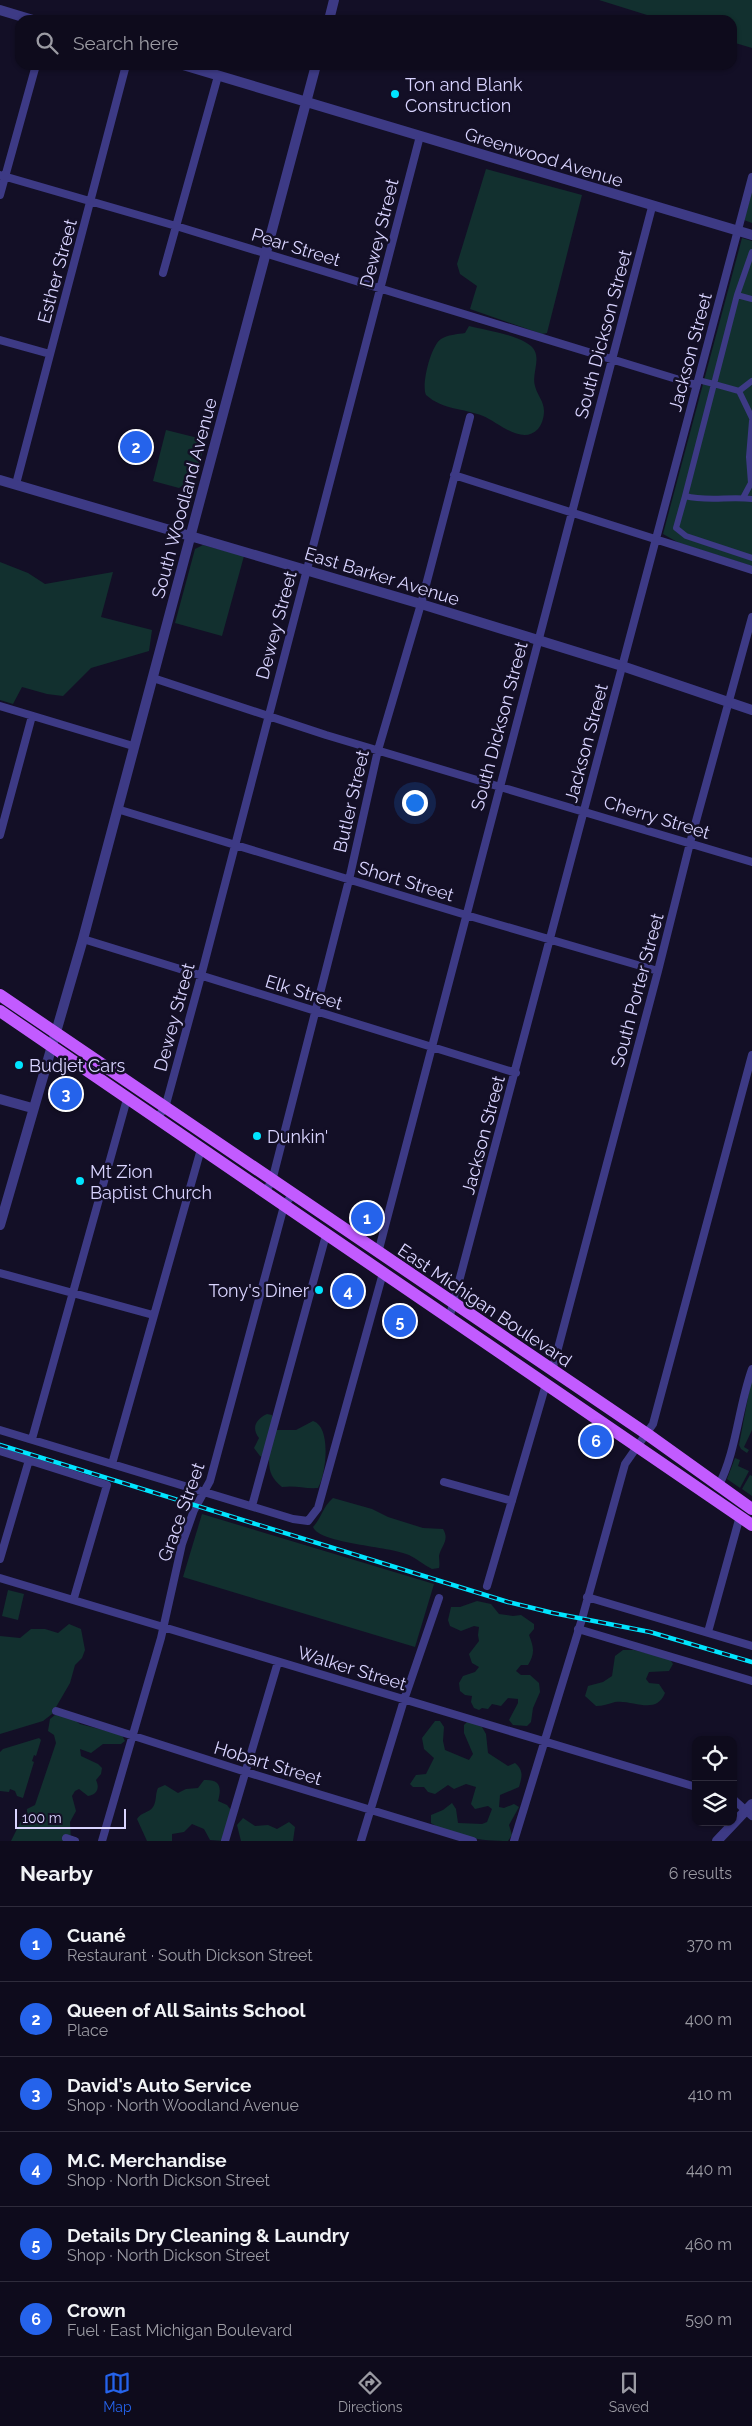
<!DOCTYPE html>
<html lang="en">
<head>
<meta charset="utf-8">
<style>
  :root { --surface:#0e0b1c; --page:#171425; --text:#f1f3f6; --muted:#9b9ba3; --line:#2e2b3b; --accent:#2563eb }
  body { margin:0; font-family:Raleway,sans-serif; background:var(--page); color:var(--text) }
  .controls { position:absolute; right:15px; bottom:15px; display:grid; overflow:hidden; border-radius:10px; box-shadow:0 1px 4px #0004 }
  .controls button { width:45px; height:45px; display:grid; place-items:center; padding:0; border:0; border-bottom:1px solid var(--line); background:var(--surface); color:var(--text); font:25px sans-serif }
  .scale { position:absolute; left:15px; bottom:12px; width:111px; box-sizing:border-box; padding-left:5px; border:2px solid #d9d4ff; border-top:0; font-size:14px; line-height:18px; white-space:nowrap; color:#d9d4ff; -webkit-text-stroke:4px #130f26; paint-order:stroke }
  .you { position:absolute; left:414px; top:802px; width:18px; height:18px; margin:-12px; border:4px solid #fff; border-radius:50%; background:#1a73e8; box-shadow:0 0 0 8px #1a73e833 }
  .badge { display:grid; place-items:center; width:32px; height:32px; border-radius:50%; background:var(--accent); color:#fff; font-size:16px; font-weight:700 }
  .pin { position:absolute; translate:-50% -50%; border:2px solid #fff; box-shadow:0 1px 5px #0006 }
  .list { margin:0; padding:0; list-style:none }
  h2 { display:flex; justify-content:space-between; align-items:center; height:65px; margin:0; padding:0 20px; font-size:21px }
  h2 small { font-size:16px; font-weight:400; color:var(--muted) }
  .list li { display:grid; grid-template-columns:32px 1fr auto; gap:15px; align-items:center; box-sizing:border-box; height:75px; padding:0 20px; border-top:1px solid var(--line) }
  .list b { display:block; font-size:19px; white-space:nowrap }
  .list p { margin:0; font-size:16px; white-space:nowrap; color:var(--muted) }
  .list em { font-size:16px; font-style:normal; color:var(--muted) }
  .icon { flex:none; width:28px; height:28px; fill:none; stroke:currentColor; stroke-width:2; stroke-linecap:round; stroke-linejoin:round }
  .map { position:relative; flex:none; width:752px; height:1841px; overflow:hidden }
  .search { position:absolute; background:var(--surface); box-shadow:0 1px 4px #0004; left:15px; right:15px; top:15px; height:55px; display:flex; align-items:center; gap:12px; box-sizing:border-box; padding:0 18px; border-radius:15px; color:var(--muted); font-size:19px }
  .sheet { height:515px; background:var(--surface) }
  nav { display:flex; justify-content:space-around; align-items:center; box-sizing:border-box; height:70px; border-top:1px solid var(--line); background:var(--surface); font-size:14px; color:var(--muted) }
  nav a { display:grid; justify-items:center; gap:2px }
  nav .on { color:var(--accent) }
  .map>svg:first-child { display:block }
  .green { fill:#12302f }
  .lines { fill:none; stroke-linecap:round; stroke-linejoin:round }
  .pedestrian { stroke:#3d3a85; stroke-width:6 }
  .minor { stroke:#3d3a85; stroke-width:8 }
  .tertiary { stroke:#3d3a85; stroke-width:10 }
  .primary { stroke:#c25bff; stroke-width:12 }
  .rail-casing { stroke:#00e5ff; stroke-width:4.5 }
  .rail { stroke:#130f26; stroke-width:2.5; stroke-dasharray:8; stroke-linecap:butt }
  .poi-dot { fill:#00e5ff; stroke:#130f26; stroke-width:2 }
  .labels { text-anchor:middle; dominant-baseline:central; stroke-width:5; stroke-linejoin:round; paint-order:stroke }
  .poi-label { font-size:18px; fill:#d9d4ff; stroke:#130f26; text-anchor:start }
  .street-label { font-size:18px; fill:#d9d4ff; stroke:#130f26 }
</style>
</head>
<body>
<div class="map">
<svg width="752" height="1841" viewBox="0 0 752 1841">
  <rect width="100%" height="100%" fill="#130f26"/>
  <path class="green" d="M599 0H752V48L732 42V20H663Z
    M486 169 582 195 547 333 542 334 470 309 477 286 460 274 457 264Z
    M752 192V223L744 220Z
    M742 238 752 241V566L679 543 663 534Z
    M469 326C485 330 519 335 531 346 543 357 531 373 535 386 537 395 544 401 544 411 544 417 542 424 538 429 522 446 498 422 483 416 463 408 443 410 426 395 421 385 431 345 441 339 447 335 458 334 465 333Z
    M166 430 206 440 195 478 179 488 153 481Z
    M203 545 244 556 222 636 175 623 195 549Z
    M0 562 28 573 45 584 113 572 101 617 152 630 149 651 91 668 63 696 47 694 22 687 13 704 0 700Z
    M752 1376V1430L744 1447 749 1450 747 1453 741 1449 739 1445Z
    M267 1414 272 1415 274 1430H296L313 1421C332 1427 326 1475 318 1488 304 1489 296 1485 282 1487 272 1479 269 1472 269 1460L260 1456 254 1448 259 1438C251 1428 256 1419 267 1414Z
    M735 1458 740 1460 738 1466 749 1471 740 1488 727 1479Z
    M750 1475 752 1476V1496L742 1489Z
    M333 1498 372 1509 388 1517 423 1528 443 1529C450 1540 441 1546 439 1556 439 1560 440 1564 439 1568L432 1569C424 1565 417 1559 409 1555 389 1546 320 1544 313 1527 322 1517 322 1508 333 1498Z
    M202 1514 434 1584 415 1647 183 1577Z
    M8 1590 24 1594 18 1620 2 1616Z
    M477 1601 491 1604 499 1614 513 1616 521 1615 534 1624V1629L529 1635C534 1648 535 1653 528 1665H521L516 1671 521 1675H530L539 1683 540 1692 533 1708 531 1722 527 1726 513 1725 509 1720 518 1703V1699L508 1698 501 1706 492 1704 488 1709 482 1708 479 1710 474 1708 471 1702 472 1696 465 1695 460 1691 459 1683 463 1676 475 1672 479 1667 472 1663 469 1654 479 1641 478 1635 479 1627 474 1626 461 1631 450 1626 448 1620 451 1607H460Z
    M69 1624 81 1629 85 1650 82 1658 75 1665 70 1683 52 1714 43 1721 0 1734V1636L20 1638 31 1629H45L58 1633Z
    M623 1650H634L670 1659 673 1664 669 1671 649 1672 646 1679 649 1683 659 1684 665 1693C656 1716 632 1699 615 1702 608 1704 603 1706 596 1706L585 1696 588 1686 603 1682 612 1676 615 1656Z
    M61 1710 80 1724 122 1735 125 1741 121 1744H103L91 1753 80 1749 81 1756 98 1764 102 1768 101 1774 96 1780C100 1788 97 1795 88 1796L79 1789 75 1791 72 1796 76 1811 70 1822 71 1841H11L27 1809 35 1805 56 1743 54 1735 48 1731 50 1719Z
    M435 1721H440L444 1727 443 1741 445 1750 469 1760 473 1754 464 1733V1725L468 1721 482 1727 486 1734 488 1753 508 1766 515 1763C524 1771 522 1776 519 1787L500 1795 499 1807 504 1808 514 1804 519 1807 509 1825 512 1835 508 1841C482 1841 453 1837 431 1823V1815L443 1810 452 1803 456 1809 458 1823 482 1824 487 1822 492 1809 488 1806 475 1809 471 1804 476 1787 466 1784 454 1789 448 1785 435 1794 428 1792 424 1787H413L410 1784 416 1775 426 1774 434 1758 424 1749 422 1738Z
    M39 1738 41 1740 36 1756 34 1755 32 1761 34 1762 23 1798 17 1796 15 1791 10 1789 9 1792 0 1791V1752L3 1749Z
    M204 1780C220 1779 222 1787 218 1801L227 1805 235 1815 223 1841 210 1840 204 1829 192 1824 184 1832 172 1834V1841H147L137 1819C141 1812 149 1813 153 1807 157 1801 155 1794 158 1788L165 1785 178 1793 186 1789 198 1788Z
    M243 1818 255 1826 268 1825 277 1829 289 1822 295 1827 293 1841H241L237 1825Z"/>
  <g class="lines">
    <path class="pedestrian" d="M752 252 737 295 752 299
      M698 380 714 384 737 295
      M739 391 752 381
      M685 496 714 384 739 391 752 418
      M743 498 751 483 749 457 752 421
      M752 499C729 496 709 502 685 496L676 528 686 536 752 558"/>
    <path class="minor" d="M0 175 176 226 696 385
      M0 195 36 65
      M163 273 218 76
      M0 340 50 354
      M454 475 752 570
      M16 484 126 65
      M153 678 326 735 752 862
      M0 706 133 746
      M117 809 466 915 658 971
      M0 835 32 716
      M83 939 516 1073
      M156 1119 165 1108 201 976 420 136
      M265 1192 272 1181 349 880 378 750 421 604 470 417
      M378 1253 652 207
      M0 1273 153 1315
      M449 1319 752 177
      M552 1371 658 971 690 843 752 617
      M0 1430 293 1519 308 1521 318 1508 383 1273
      M32 1439 127 1099
      M0 1451 107 1485 74 1598
      M112 1464 201 1149
      M444 1482 512 1501
      M718 1487C737 1450 738 1408 752 1369
      M252 1506 326 1235
      M0 1559 29 1460
      M0 1578 696 1787
      M487 1586 546 1384
      M587 1597 752 1646
      M578 1629 752 1681
      M708 1632 740 1516
      M56 1711 246 1772 473 1841
      M733 1799 752 1816
      M66 1838 75 1841
      M102 1841 161 1638 182 1544 194 1510 210 1481 284 1206 292 1195
      M225 1841 278 1662
      M361 1841 404 1700 439 1598
      M514 1841 582 1619 625 1464 653 1424 752 1055"/>
    <path class="tertiary" d="M0 10 33 20
      M329 20 334 0
      M183 65 752 235
      M0 480 421 604 622 666 752 710
      M0 1099 32 1108
      M0 1225 83 939 316 65
      M717 1841 752 1804"/>
    <path class="primary" d="M0 995 647 1434 752 1509
      M0 1011 752 1525"/>
    <defs>
      <path id="rail" d="M0 1445 508 1602 553 1613 650 1632 752 1662"/>
    </defs>
    <use href="#rail" class="rail-casing"/>
    <use href="#rail" class="rail"/>
  </g>
  <g class="poi-dot">
    <circle cx="395" cy="94" r="5"/>
    <circle cx="19" cy="1065" r="5"/>
    <circle cx="257" cy="1136" r="5"/>
    <circle cx="80" cy="1181" r="5"/>
    <circle cx="319" cy="1290" r="5"/>
  </g>
  <g class="labels">
    <g class="poi-label">
      <text x="405" y="84">Ton and Blank<tspan x="405" dy="21">Construction</tspan></text>
      <text x="29" y="1065">Budjet Cars</text>
      <text x="267" y="1136">Dunkin'</text>
      <text x="90" y="1171">Mt Zion<tspan x="90" dy="21">Baptist Church</tspan></text>
      <text x="309" y="1290" text-anchor="end">Tony's Diner</text>
    </g>
    <g class="street-label">
      <text transform="translate(544 157) rotate(17)">Greenwood Avenue</text>
      <text transform="translate(379 233) rotate(-76)">Dewey Street</text>
      <text transform="translate(296 247) rotate(17)">Pear Street</text>
      <text transform="translate(57 271) rotate(-75)">Esther Street</text>
      <text transform="translate(603 334) rotate(-75)">South Dickson Street</text>
      <text transform="translate(690 352) rotate(-75)">Jackson Street</text>
      <text transform="translate(184 498) rotate(-75)">South Woodland Avenue</text>
      <text transform="translate(382 576) rotate(17)">East Barker Avenue</text>
      <text transform="translate(276 625) rotate(-75)">Dewey Street</text>
      <text transform="translate(499 726) rotate(-75)">South Dickson Street</text>
      <text transform="translate(586 743) rotate(-75)">Jackson Street</text>
      <text transform="translate(351 801) rotate(-77)">Butler Street</text>
      <text transform="translate(657 817) rotate(17)">Cherry Street</text>
      <text transform="translate(406 881) rotate(17)">Short Street</text>
      <text transform="translate(637 990) rotate(-75)">South Porter Street</text>
      <text transform="translate(304 992) rotate(17)">Elk Street</text>
      <text transform="translate(174 1017) rotate(-75)">Dewey Street</text>
      <text transform="translate(483 1135) rotate(-75)">Jackson Street</text>
      <text transform="translate(485 1305) rotate(34)">East Michigan Boulevard</text>
      <text transform="translate(181 1512) rotate(-70)">Grace Street</text>
      <text transform="translate(352 1668) rotate(17)">Walker Street</text>
      <text transform="translate(268 1763) rotate(17)">Hobart Street</text>
    </g>
  </g>
</svg>
<div class="controls">
<button><svg class="icon" aria-label="locate" viewBox="0 0 24 24"><circle cx="12" cy="12" r="6"/><path d="M12 2v4M12 18v4M2 12h4M18 12h4"/></svg></button>
<button><svg class="icon" aria-label="layers" viewBox="0 0 24 24"><path d="M12 4l9 5-9 5-9-5zM3 14l9 5 9-5"/></svg></button>
</div>
<div class="scale">100 m</div>
<div class="you"></div>
<div class="pin badge" style="left:367px;top:1218px">1</div>
<div class="pin badge" style="left:136px;top:447px">2</div>
<div class="pin badge" style="left:66px;top:1094px">3</div>
<div class="pin badge" style="left:348px;top:1291px">4</div>
<div class="pin badge" style="left:400px;top:1321px">5</div>
<div class="pin badge" style="left:596px;top:1441px">6</div>
<div class="search"><svg class="icon" aria-label="search" viewBox="0 0 24 24"><circle cx="10" cy="10" r="6"/><path d="M15 15l6 6"/></svg>Search here</div>
</div>
<section class="sheet">
<h2>Nearby<small>6 results</small></h2>
<ul class="list">
<li><span class="badge">1</span><div><b>Cuané</b><p>Restaurant · South Dickson Street</p></div><em>370 m</em></li>
<li><span class="badge">2</span><div><b>Queen of All Saints School</b><p>Place</p></div><em>400 m</em></li>
<li><span class="badge">3</span><div><b>David's Auto Service</b><p>Shop · North Woodland Avenue</p></div><em>410 m</em></li>
<li><span class="badge">4</span><div><b>M.C. Merchandise</b><p>Shop · North Dickson Street</p></div><em>440 m</em></li>
<li><span class="badge">5</span><div><b>Details Dry Cleaning &amp; Laundry</b><p>Shop · North Dickson Street</p></div><em>460 m</em></li>
<li><span class="badge">6</span><div><b>Crown</b><p>Fuel · East Michigan Boulevard</p></div><em>590 m</em></li>
</ul>
</section>
<nav>
<a class="on"><svg class="icon" aria-label="map" viewBox="0 0 24 24"><path d="M3 6l6-2 6 2 6-2v14l-6 2-6-2-6 2zM9 4v14M15 6v14"/></svg>Map</a>
<a><svg class="icon" aria-label="directions" viewBox="0 0 24 24"><path d="M12 3l9 9-9 9-9-9zM9 14v-3h6M13 9l2 2-2 2"/></svg>Directions</a>
<a><svg class="icon" aria-label="saved" viewBox="0 0 24 24"><path d="M7 4h10v16l-5-4-5 4z"/></svg>Saved</a>
</nav>
</body>
</html>
